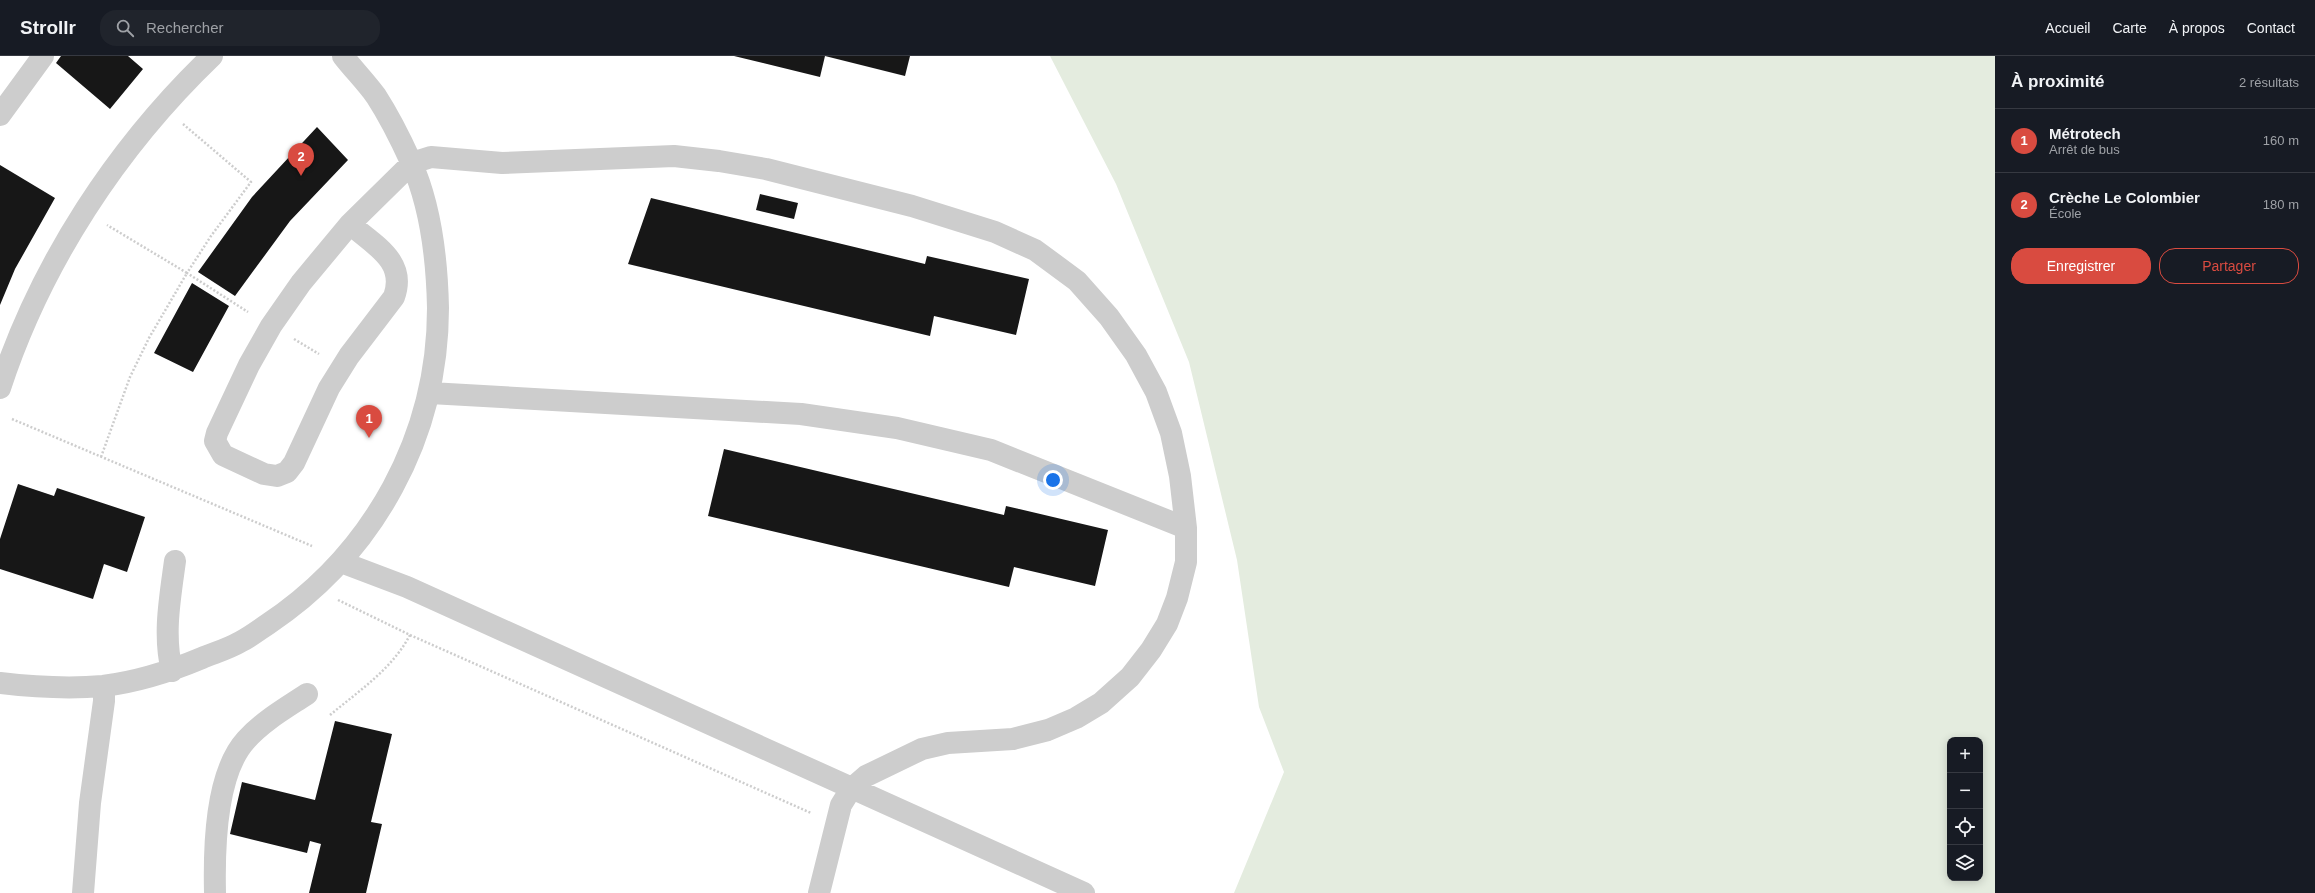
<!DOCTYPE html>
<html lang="fr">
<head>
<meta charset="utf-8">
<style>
  :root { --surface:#171b24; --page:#20242c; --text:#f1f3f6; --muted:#9ea1a6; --line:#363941; --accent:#d94b40 }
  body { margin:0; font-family:Arial,sans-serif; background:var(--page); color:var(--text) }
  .controls { position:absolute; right:12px; bottom:12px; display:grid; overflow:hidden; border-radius:8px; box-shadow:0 2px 10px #0003 }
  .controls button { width:36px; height:36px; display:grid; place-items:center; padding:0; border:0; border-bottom:1px solid var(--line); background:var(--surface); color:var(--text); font:20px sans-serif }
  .you { position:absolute; left:1053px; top:424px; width:14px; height:14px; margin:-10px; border:3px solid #fff; border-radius:50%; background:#1a73e8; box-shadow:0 0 0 6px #1a73e833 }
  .badge { display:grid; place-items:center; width:26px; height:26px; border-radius:50%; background:var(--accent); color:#fff; font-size:13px; font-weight:700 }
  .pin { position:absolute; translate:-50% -33px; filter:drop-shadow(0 1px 2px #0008) }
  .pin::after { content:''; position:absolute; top:21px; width:14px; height:12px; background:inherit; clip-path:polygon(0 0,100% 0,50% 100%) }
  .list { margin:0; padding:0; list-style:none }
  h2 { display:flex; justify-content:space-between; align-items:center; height:52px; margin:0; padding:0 16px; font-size:17px }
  h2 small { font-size:13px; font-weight:400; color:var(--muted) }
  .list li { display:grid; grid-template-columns:26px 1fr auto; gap:12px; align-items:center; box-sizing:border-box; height:64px; padding:0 16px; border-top:1px solid var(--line) }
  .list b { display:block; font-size:15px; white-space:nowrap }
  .list p { margin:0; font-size:13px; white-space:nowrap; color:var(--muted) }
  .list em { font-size:13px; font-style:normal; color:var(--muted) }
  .actions { display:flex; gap:8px; padding:12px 16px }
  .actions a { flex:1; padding:9px 0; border:1px solid var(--accent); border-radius:16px; text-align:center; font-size:14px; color:var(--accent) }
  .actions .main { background:var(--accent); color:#fff }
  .icon { flex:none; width:22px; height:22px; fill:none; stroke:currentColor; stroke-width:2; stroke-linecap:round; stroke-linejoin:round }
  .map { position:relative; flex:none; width:1995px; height:837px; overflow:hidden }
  header { display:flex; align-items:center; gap:24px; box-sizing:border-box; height:56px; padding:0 20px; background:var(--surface); border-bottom:1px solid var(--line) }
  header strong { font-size:19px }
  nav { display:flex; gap:22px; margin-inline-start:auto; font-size:14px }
  .search { width:280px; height:36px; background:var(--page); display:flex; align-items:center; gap:10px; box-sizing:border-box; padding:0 14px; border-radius:16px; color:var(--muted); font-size:15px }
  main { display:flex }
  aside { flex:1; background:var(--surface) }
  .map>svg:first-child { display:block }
  .green { fill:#e4ecdf; fill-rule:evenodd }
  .building { fill:#171717 }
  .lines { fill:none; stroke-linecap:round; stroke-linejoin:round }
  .path { stroke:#cdcdcd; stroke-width:2.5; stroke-dasharray:2 2; stroke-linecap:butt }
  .minor { stroke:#cdcdcd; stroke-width:22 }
</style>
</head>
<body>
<header>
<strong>Strollr</strong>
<div class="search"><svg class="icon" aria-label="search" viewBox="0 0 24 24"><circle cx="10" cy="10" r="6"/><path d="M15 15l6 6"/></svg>Rechercher</div>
<nav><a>Accueil</a><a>Carte</a><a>À propos</a><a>Contact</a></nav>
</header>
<main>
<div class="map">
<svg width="1995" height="837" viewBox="0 0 1995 837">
  <rect width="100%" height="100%" fill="#fff"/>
  <path class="green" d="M1050 0H1995V837H1234L1284 716 1259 651 1237 504 1189 306 1116 128ZM1950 684H1980V822H1950Z"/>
  <path class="building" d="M61 0H128L143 13 110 53 56 7Z
    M734 0H825L820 21Z
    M825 0H910L905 20Z
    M317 71 348 104 290 165 235 240 198 216 252 141Z
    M0 109 55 142 15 213 0 249Z
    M760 138 798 147 794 163 756 154Z
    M651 142 925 208 927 200 1029 223 1016 279 934 260 930 280 628 208Z
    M192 227 229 250 193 316 154 297Z
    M724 393 1004 459 1006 450 1108 474 1095 530 1014 511 1009 531 708 460Z
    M18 428 54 440 57 432 145 461 127 516 104 508 93 543 0 513V483Z
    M335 665 392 678 371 766 382 768 366 837H309L321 788 310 785 307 797 230 778 242 726 315 744Z"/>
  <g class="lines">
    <path class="path" d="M183 68 251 126 211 180 187 217 248 256
      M294 283 319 298
      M12 363 312 490
      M101 401 130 321 149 282 187 217 107 169
      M338 544 410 579 811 757
      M330 659C360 634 392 613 410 579"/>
    <path class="minor" d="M0 59 43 0
      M350 168C374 189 407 205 394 241L349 300 329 332 294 407 287 416 277 420 264 418 223 399 215 385 217 377 249 309 271 270 301 227 350 168 412 107 431 101 502 107 674 100 719 105 766 113 912 150 995 176 1035 194 1077 225 1109 261 1136 299 1156 336 1171 377 1180 420 1186 472V506L1177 542 1167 568 1151 594 1130 621 1101 647 1076 662 1048 674 1013 683 948 687 922 693 866 720 851 733 841 749 819 837
      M0 332C41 207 117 91 212 0
      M430 337 801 358 897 372 991 394 1186 472
      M341 506 407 531 1084 837
      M172 615C163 579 170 542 175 505
      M0 627C34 631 68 633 103 630 136 626 171 615 202 602 214 597 228 593 240 586 250 581 259 574 268 568 374 497 438 380 438 252 437 204 431 150 411 106 401 84 389 60 376 40 366 26 353 13 343 0
      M83 837 90 747 104 645V630
      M215 837C214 793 215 718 246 684 263 665 286 652 307 638"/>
  </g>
</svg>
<div class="controls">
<button>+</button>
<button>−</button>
<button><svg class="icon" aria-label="locate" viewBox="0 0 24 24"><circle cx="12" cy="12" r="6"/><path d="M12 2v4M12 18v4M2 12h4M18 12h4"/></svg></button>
<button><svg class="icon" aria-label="layers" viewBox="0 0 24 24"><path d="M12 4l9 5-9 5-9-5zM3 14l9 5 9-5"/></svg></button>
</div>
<div class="you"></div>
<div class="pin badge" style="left:369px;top:382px">1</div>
<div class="pin badge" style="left:301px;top:120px">2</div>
</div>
<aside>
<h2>À proximité<small>2 résultats</small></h2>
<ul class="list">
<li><span class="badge">1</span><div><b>Métrotech</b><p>Arrêt de bus</p></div><em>160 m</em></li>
<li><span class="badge">2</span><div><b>Crèche Le Colombier</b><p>École</p></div><em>180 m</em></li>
</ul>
<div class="actions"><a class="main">Enregistrer</a><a>Partager</a></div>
</aside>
</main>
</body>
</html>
